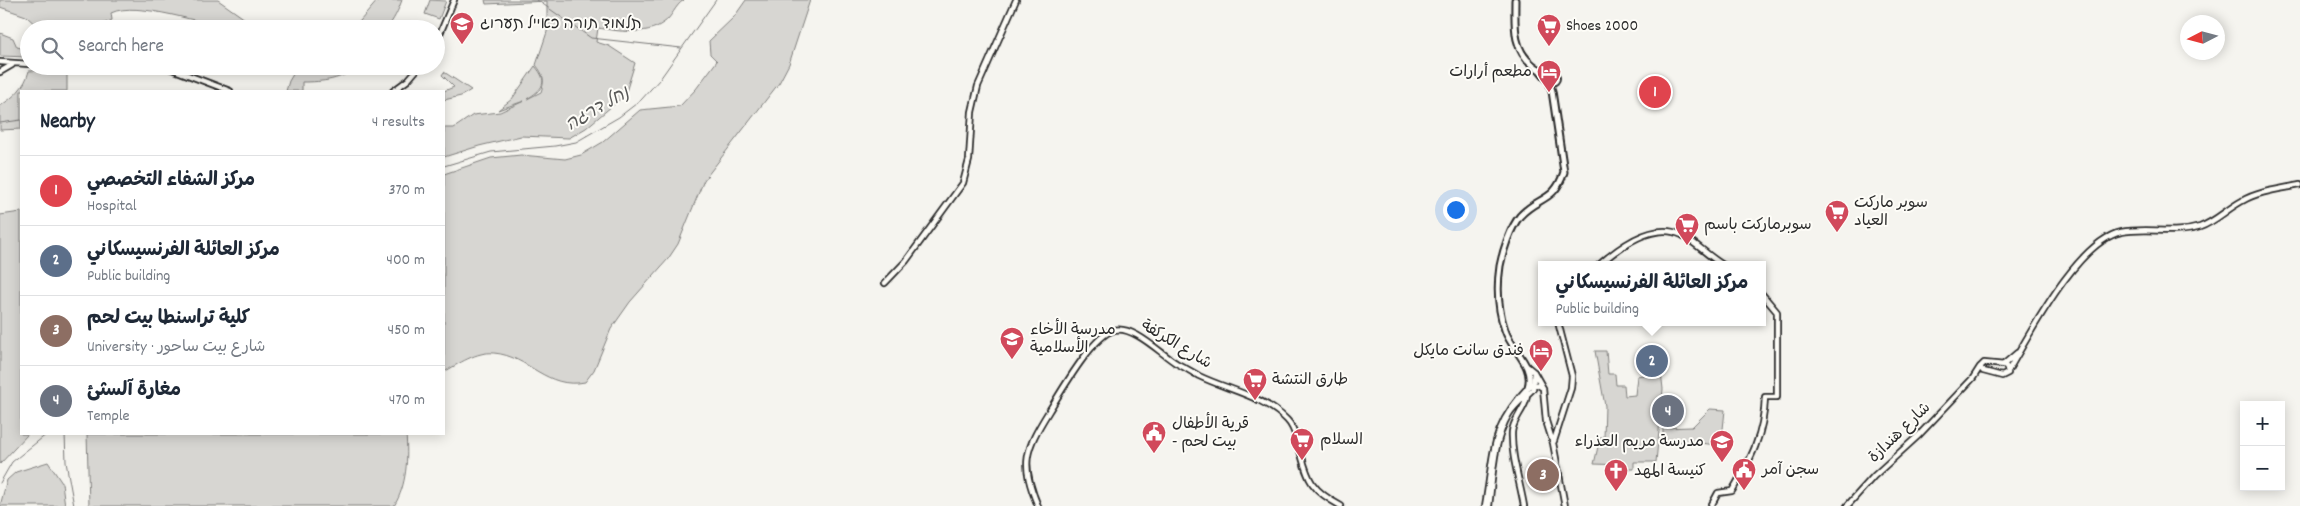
<!DOCTYPE html>
<html lang="en">
<head>
<meta charset="utf-8">
<style>
  :root { --surface:#fff; --page:#f2f2f3; --text:#1f2937; --muted:#747a83; --line:#e0e1e3; --accent:#2563eb }
  body { margin:0; font-family:Dekko,"Playpen Sans Arabic","Playpen Sans Hebrew",sans-serif; background:var(--page); color:var(--text) }
  .controls { position:absolute; right:15px; bottom:15px; display:grid; overflow:hidden; border-radius:0px; box-shadow:0 2px 12px #0003 }
  .controls button { width:45px; height:45px; display:grid; place-items:center; padding:0; border:0; border-bottom:1px solid var(--line); background:var(--surface); color:var(--text); font:25px sans-serif }
  .compass { position:absolute; left:2180px; top:15px; width:45px; height:45px; border-radius:50%; background:var(--surface); box-shadow:0 2px 12px #0003; rotate:264deg }
  .you { position:absolute; left:1455px; top:209px; width:18px; height:18px; margin:-12px; border:4px solid #fff; border-radius:50%; background:#1a73e8; box-shadow:0 0 0 8px #1a73e833 }
  .badge { display:grid; place-items:center; width:32px; height:32px; border-radius:50%; background:var(--accent); color:#fff; font-size:16px; font-weight:700 }
  .pin { position:absolute; translate:-50% -50%; border:2px solid #fff; box-shadow:0 1px 5px #0006 }
  .popup { position:absolute; left:1538px; top:261px; width:228px; height:65px; box-sizing:border-box; display:grid; place-content:center; border-radius:0px; background:var(--surface); filter:drop-shadow(0 1px 4px #0005); font-size:16px; white-space:nowrap; color:var(--muted) }
  .popup b { font-size:19px; color:var(--text) }
  .popup::after { content:''; position:absolute; left:50%; top:100%; margin-left:-10px; border:10px solid transparent; border-top-color:var(--surface) }
  .list { margin:0; padding:0; list-style:none }
  h2 { display:flex; justify-content:space-between; align-items:center; height:65px; margin:0; padding:0 20px; font-size:21px }
  h2 small { font-size:16px; font-weight:400; color:var(--muted) }
  .list li { display:grid; grid-template-columns:32px 1fr auto; gap:15px; align-items:center; box-sizing:border-box; height:70px; padding:0 20px; border-top:1px solid var(--line) }
  .list b { display:block; font-size:19px; white-space:nowrap }
  .list p { margin:0; font-size:16px; white-space:nowrap; color:var(--muted) }
  .list em { font-size:16px; font-style:normal; color:var(--muted) }
  .icon { flex:none; width:28px; height:28px; fill:none; stroke:currentColor; stroke-width:2; stroke-linecap:round; stroke-linejoin:round }
  .map { position:relative; flex:none; width:2300px; height:506px; overflow:hidden }
  .search { position:absolute; background:var(--surface); box-shadow:0 2px 12px #0003; left:20px; top:20px; width:425px; height:55px; display:flex; align-items:center; gap:12px; box-sizing:border-box; padding:0 18px; border-radius:28px; color:var(--muted); font-size:19px }
  .panel { position:absolute; background:var(--surface); box-shadow:0 2px 12px #0003; left:20px; top:90px; width:425px; height:345px; border-radius:0px }
  .map>svg:first-child { display:block }
  .green { fill:#d7d6d2; stroke:#81807e }
  .lines { fill:none; stroke-linecap:round; stroke-linejoin:round }
  .stream { stroke:#797877; stroke-width:1 }
  .minor-casing { stroke:#2b2b2b; stroke-width:8 }
  .major-casing { stroke:#2b2b2b; stroke-width:9 }
  .minor { stroke:#fdfcf7; stroke-width:4.5 }
  .major { stroke:#fdfcf7; stroke-width:5 }
  .labels { text-anchor:middle; dominant-baseline:central; stroke-width:4; stroke-linejoin:round; paint-order:stroke }
  .poi-label { font-size:16px; fill:#2b2b2b; stroke:#fdfcf7; text-anchor:start }
  .street-label { font-size:16px; fill:#2b2b2b; stroke:#fdfcf7 }
  .water-label { font-size:18px; font-style:italic; fill:#585857; stroke:#fdfcf7 }
</style>
</head>
<body>
<div class="map">
<svg width="2300" height="506" viewBox="0 0 2300 506">
  <rect width="100%" height="100%" fill="#f5f4ef"/>
  <filter id="ink" filterUnits="userSpaceOnUse"><feTurbulence type="fractalNoise" baseFrequency=".02" numOctaves="2"/><feDisplacementMap in="SourceGraphic" scale="10" xChannelSelector="R" yChannelSelector="G"/><feConvolveMatrix kernelMatrix="1 2 1 2 8 2 1 2 1" color-interpolation-filters="sRGB"/></filter>
  <g filter="url(#ink)">
    <path class="green" d="M0 0H218L245 19 265 29C255 29 244 30 234 29 204 25 137 0 111 13L112 20 103 24 40 29 26 16 0 7Z
      M378 0H402C398 11 394 20 386 29H351L360 21Z
      M430 0 446 1 439 19 425 14Z
      M485 0H684C675 5 672 18 663 23 646 36 617 31 598 28L596 42 609 46 635 63 625 95 586 128 569 138 521 136 479 146 444 157V128H454L473 115 500 112 524 101 498 110 512 99 535 66C549 82 543 89 527 99L541 92C545 80 544 75 536 65L547 32V1L486 4Z
      M746 0H810L789 64 779 83 704 180 678 244 668 259 630 302 611 329 594 370 585 382C546 390 529 356 494 353 477 351 458 364 444 372V174L491 158 521 155 565 159 581 155 603 142 640 110 680 106 696 89 717 61 710 54 709 41 734 17Z
      M0 33 13 38 17 47 29 50V57L0 56Z
      M298 66H358C342 80 323 82 302 82V91H286L289 81Z
      M67 69V91H21V129L0 130V106C14 97 25 87 29 71Z
      M444 72 471 90 461 96 444 100V91L454 87 442 75Z
      M21 212V434H28L0 464V215Z
      M1595 351H1606L1608 374H1615L1616 385H1624L1625 396 1635 395 1637 376 1661 372 1663 389 1656 462H1634V469H1627L1624 465 1594 464 1600 438H1604L1605 406Z
      M1710 409 1725 410 1723 429 1716 445 1693 442 1663 441V428L1692 427Z
      M87 434H406C408 458 407 485 394 506H89Z
      M48 462 62 483 65 506H0L7 480 16 472Z"/>
    <g class="lines">
      <path class="stream" d="M537 0 591 38 681 48
        M0 123 21 120
        M444 166 491 152 555 146 576 142 619 117 641 100 660 79 716 0
        M65 434 66 462 74 506
        M0 483 12 462 47 434"/>
      <defs>
        <path id="minor" d="M436 43 454 0
          M0 62 29 64
          M164 66 230 91
          M0 72 12 65
          M393 91 408 80 420 66
          M1599 265C1619 247 1654 221 1682 235 1696 243 1708 256 1723 265
          M885 283 906 261 963 183 969 160 972 112 978 86 1016 0
          M1984 363 2005 365 2007 368 2008 373 2002 376 1983 371 1980 367Z
          M2003 365 2017 353
          M1528 367 1534 372 1543 388 1546 421 1553 443 1565 506
          M2008 371C2030 334 2077 242 2121 232 2147 227 2174 235 2200 227 2215 222 2227 209 2242 201 2259 191 2281 189 2300 185
          M1554 441 1571 388 1572 376 1558 322
          M1038 506C1020 463 1025 450 1049 411 1061 392 1093 335 1114 330 1133 325 1160 353 1176 363 1184 367 1192 372 1199 376 1228 390 1264 396 1287 420 1292 425 1295 433 1297 440 1308 475 1305 487 1341 506
          M1485 506C1495 451 1489 428 1531 384L1538 385 1543 388
          M1489 506C1493 476 1493 441 1509 414 1515 404 1525 397 1533 389L1534 372
          M1524 506C1520 482 1511 456 1512 432 1513 418 1528 407 1527 392
          M1711 506 1718 493 1732 491C1751 459 1764 435 1765 397H1777V312L1762 294
          M1847 506 1874 476 1919 435 1973 378 1980 367"/>
        <path id="major" d="M1515 0C1515 24 1512 49 1533 65 1538 69 1543 73 1550 74
          M1547.5 78a4.5 4.5 0 1 1 9 0a4.5 4.5 0 1 1-9 0Z
          M1528 387C1535 365 1511 350 1505 330 1498 310 1497 286 1500 266 1503 251 1510 228 1520 216 1538 196 1554 203 1564 172L1552 91 1549 81 1539 69"/>
      </defs>
      <use href="#minor" class="minor-casing"/>
      <use href="#major" class="major-casing"/>
      <use href="#minor" class="minor"/>
      <use href="#major" class="major"/>
    </g>
  </g>
  <defs>
    <symbol id="school-pin" viewBox="-11 -11 22 30"><path d="M0 17L-7.5 6A9.5 9.5 0 1 1 7.5 6Z" fill="#d1495b" stroke="#fdfcf7"/><path d="M0-5L7-2L0 1L-7-2ZM-4 1L0 2.5L4 1V4Q0 6-4 4Z" fill="#fff"/></symbol>
    <symbol id="supermarket-pin" viewBox="-11 -11 22 30"><path d="M0 17L-7.5 6A9.5 9.5 0 1 1 7.5 6Z" fill="#d1495b" stroke="#fdfcf7"/><path d="M-6-5.5h2.5l.6 2H6L4.5 2H-2.5L-4.4-4H-6ZM-1.5 3.2a1.3 1.3 0 1 0 .1 0ZM3 3.2a1.3 1.3 0 1 0 .1 0Z" fill="#fff"/></symbol>
    <symbol id="hotel-pin" viewBox="-11 -11 22 30"><path d="M0 17L-7.5 6A9.5 9.5 0 1 1 7.5 6Z" fill="#d1495b" stroke="#fdfcf7"/><path d="M-6-4.5h1.5V1H6V5H4.5V3h-9V5H-6ZM-4 0a1.8 1.8 0 1 1 3.6 0ZM.5 0V-2.5h3Q6-2.5 6 0Z" fill="#fff"/></symbol>
    <symbol id="civic-pin" viewBox="-11 -11 22 30"><path d="M0 17L-7.5 6A9.5 9.5 0 1 1 7.5 6Z" fill="#d1495b" stroke="#fdfcf7"/><path d="M-.6-6.5H3V-4.5H.6V-3L4-1V1h2V6H-6V1h2V-1L-.6-3ZM-1.2 2.5V6h2.4V2.5Z" fill="#fff"/></symbol>
    <symbol id="church-pin" viewBox="-11 -11 22 30"><path d="M0 17L-7.5 6A9.5 9.5 0 1 1 7.5 6Z" fill="#d1495b" stroke="#fdfcf7"/><path d="M-1.2-6h2.4v3.5h3.3v2.4h-3.3V6h-2.4V-.1h-3.3v-2.4h3.3Z" fill="#fff"/></symbol>
  </defs>
  <g fill-rule="evenodd">
    <use href="#school-pin" x="448" y="10" width="28" height="38"/>
    <use href="#supermarket-pin" x="1535" y="12" width="28" height="38"/>
    <use href="#hotel-pin" x="1535" y="58" width="28" height="38"/>
    <use href="#supermarket-pin" x="1823" y="198" width="28" height="38"/>
    <use href="#supermarket-pin" x="1673" y="211" width="28" height="38"/>
    <use href="#school-pin" x="998" y="325" width="28" height="38"/>
    <use href="#hotel-pin" x="1527" y="337" width="28" height="38"/>
    <use href="#supermarket-pin" x="1241" y="366" width="28" height="38"/>
    <use href="#civic-pin" x="1140" y="419" width="28" height="38"/>
    <use href="#supermarket-pin" x="1288" y="426" width="28" height="38"/>
    <use href="#school-pin" x="1708" y="428" width="28" height="38"/>
    <use href="#civic-pin" x="1730" y="456" width="28" height="38"/>
    <use href="#church-pin" x="1602" y="457" width="28" height="38"/>
  </g>
  <g class="labels">
    <g class="poi-label">
      <text x="480" y="24">תלמוד תורה כאייל תערוג</text>
      <text x="1566" y="26">Shoes 2000</text>
      <text x="1532" y="72" text-anchor="end">مطعم أرارات</text>
      <text x="1854" y="203">سوبر ماركت<tspan x="1854" dy="18">العياد</tspan></text>
      <text x="1704" y="225">سوبرماركت باسم</text>
      <text x="1030" y="330">مدرسة الأخاء<tspan x="1030" dy="18">الأسلامية</tspan></text>
      <text x="1524" y="351" text-anchor="end">فندق سانت مايكل</text>
      <text x="1272" y="380">طارق النتشة</text>
      <text x="1172" y="424">قرية الأطفال<tspan x="1172" dy="18">- بيت لحم</tspan></text>
      <text x="1320" y="440">السلام</text>
      <text x="1704" y="442" text-anchor="end">مدرسة مريم العذراء</text>
      <text x="1762" y="470">سجن آمر</text>
      <text x="1634" y="471">كنيسة المهد</text>
    </g>
    <g class="street-label">
      <text transform="translate(1176 345) rotate(31)">شارع الكركفة</text>
      <text transform="translate(1900 433) rotate(-44)">شارع هندازة</text>
    </g>
    <g class="water-label">
      <text transform="translate(598 110) rotate(-30)">נחל דרגה</text>
    </g>
  </g>
</svg>
<div class="controls">
<button>+</button>
<button>−</button>
</div>
<svg class="compass" viewBox="-18 -18 36 36"><path d="M0-13l5 13h-10z" fill="#e53935"/><path d="M0 13l5-13h-10z" fill="#747a83"/></svg>
<div class="you"></div>
<div class="pin badge" style="left:1655px;top:92px;background:#e0444e">1</div>
<div class="pin badge" style="left:1652px;top:361px;background:#5c6f8a">2</div>
<div class="popup"><b>مركز العائلة الفرنسيسكاني</b>Public building</div>
<div class="pin badge" style="left:1543px;top:475px;background:#8d6e63">3</div>
<div class="pin badge" style="left:1668px;top:411px;background:#6b7280">4</div>
<div class="search"><svg class="icon" aria-label="search" viewBox="0 0 24 24"><circle cx="10" cy="10" r="6"/><path d="M15 15l6 6"/></svg>Search here</div>
<section class="panel">
<h2>Nearby<small>4 results</small></h2>
<ul class="list">
<li><span class="badge" style="background:#e0444e">1</span><div><b>مركز الشفاء التخصصي</b><p>Hospital</p></div><em>370 m</em></li>
<li><span class="badge" style="background:#5c6f8a">2</span><div><b>مركز العائلة الفرنسيسكاني</b><p>Public building</p></div><em>400 m</em></li>
<li><span class="badge" style="background:#8d6e63">3</span><div><b>كلية تراسنطا بيت لحم</b><p>University · شارع بيت ساحور</p></div><em>450 m</em></li>
<li><span class="badge" style="background:#6b7280">4</span><div><b>مغارة آلسثئ</b><p>Temple</p></div><em>470 m</em></li>
</ul>
</section>
</div>
</body>
</html>
